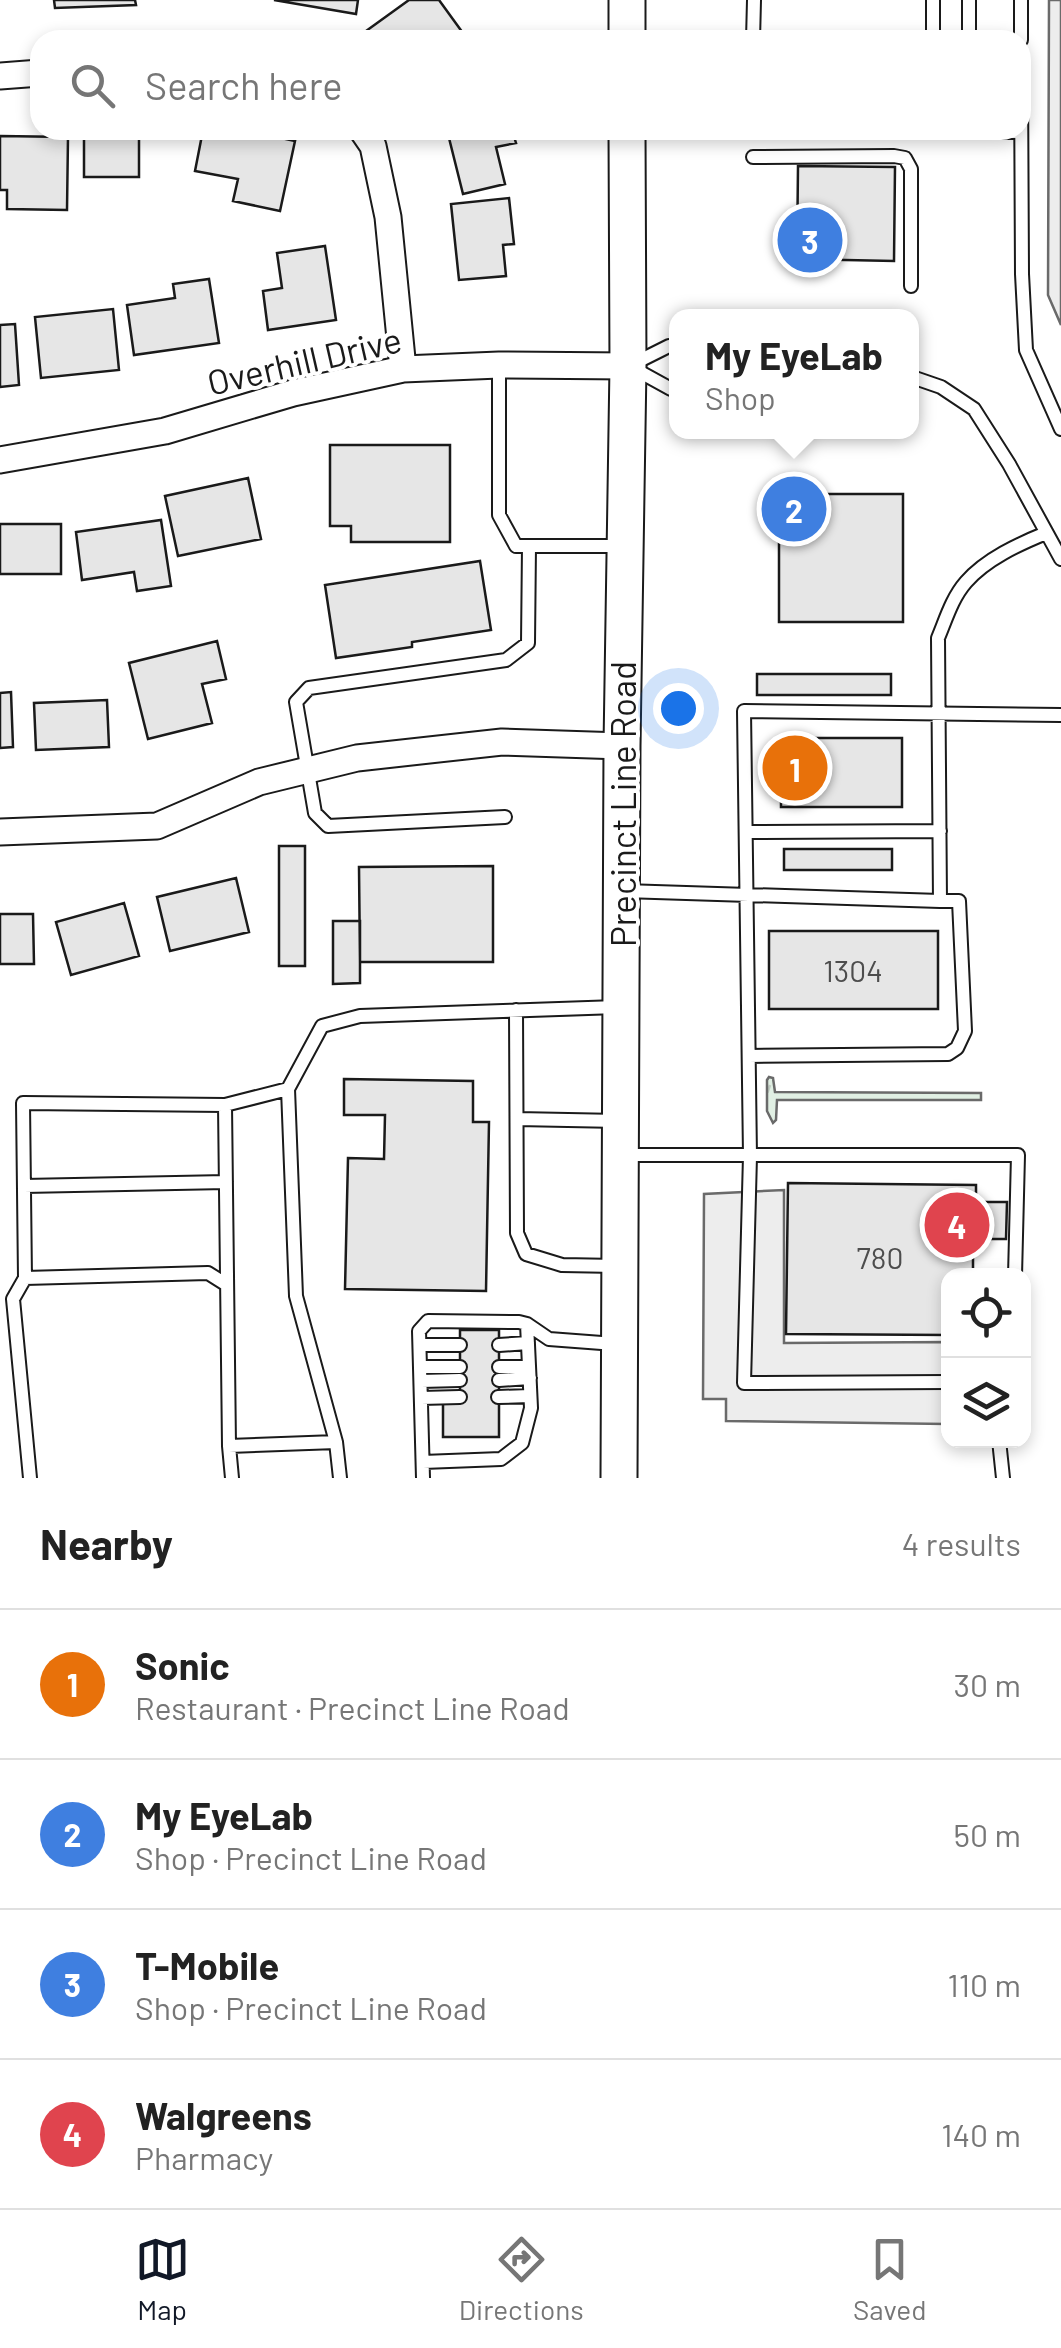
<!DOCTYPE html>
<html lang="en">
<head>
<meta charset="utf-8">
<style>
  :root { --surface:#fff; --page:#f6f6f6; --text:#222; --muted:#767676; --line:#e0e0e0; --accent:#111827 }
  body { margin:0; font-family:Barlow,sans-serif; background:var(--page); color:var(--text) }
  .controls { position:absolute; right:30px; bottom:30px; display:grid; overflow:hidden; border-radius:20px; box-shadow:0 5px 15px #0003 }
  .controls button { width:90px; height:90px; display:grid; place-items:center; padding:0; border:0; border-bottom:2px solid var(--line); background:var(--surface); color:var(--text); font:50px sans-serif }
  .you { position:absolute; left:678px; top:708px; width:35px; height:35px; margin:-25px; border:8px solid #fff; border-radius:50%; background:#1a73e8; box-shadow:0 0 0 15px #1a73e833 }
  .badge { display:grid; place-items:center; width:65px; height:65px; border-radius:50%; background:var(--accent); color:#fff; font-size:32px; font-weight:700 }
  .pin { position:absolute; translate:-50% -50%; border:5px solid #fff; box-shadow:0 2px 10px #0006 }
  .popup { position:absolute; left:669px; top:309px; width:250px; height:130px; box-sizing:border-box; display:grid; place-content:center; border-radius:20px; background:var(--surface); filter:drop-shadow(0 2px 8px #0005); font-size:32px; white-space:nowrap; color:var(--muted) }
  .popup b { font-size:38px; color:var(--text) }
  .popup::after { content:''; position:absolute; left:50%; top:100%; margin-left:-20px; border:20px solid transparent; border-top-color:var(--surface) }
  .list { margin:0; padding:0; list-style:none }
  h2 { display:flex; justify-content:space-between; align-items:center; height:130px; margin:0; padding:0 40px; font-size:42px }
  h2 small { font-size:32px; font-weight:400; color:var(--muted) }
  .list li { display:grid; grid-template-columns:65px 1fr auto; gap:30px; align-items:center; box-sizing:border-box; height:150px; padding:0 40px; border-top:2px solid var(--line) }
  .list b { display:block; font-size:38px; white-space:nowrap }
  .list p { margin:0; font-size:32px; white-space:nowrap; color:var(--muted) }
  .list em { font-size:32px; font-style:normal; color:var(--muted) }
  .icon { flex:none; width:55px; height:55px; fill:none; stroke:currentColor; stroke-width:2; stroke-linecap:round; stroke-linejoin:round }
  .map { position:relative; flex:none; width:1061px; height:1478px; overflow:hidden }
  .search { position:absolute; background:var(--surface); box-shadow:0 5px 15px #0003; left:30px; right:30px; top:30px; height:110px; display:flex; align-items:center; gap:25px; box-sizing:border-box; padding:0 35px; border-radius:30px; color:var(--muted); font-size:38px }
  .sheet { height:730px; background:var(--surface) }
  nav { display:flex; justify-content:space-around; align-items:center; box-sizing:border-box; height:140px; border-top:2px solid var(--line); background:var(--surface); font-size:28px; color:var(--muted) }
  nav a { display:grid; justify-items:center; gap:5px }
  nav .on { color:var(--accent) }
  .map>svg:first-child { display:block }
  .grass { fill:url(#grass-tufts); stroke:#6a6a6a; stroke-width:2.5 }
  .parking { fill:#ededed; stroke:#6a6a6a; stroke-width:2.5 }
  .building { fill:#e6e6e6; stroke:#1a1a1a; stroke-width:2.5 }
  .lines { fill:none; stroke-linecap:round; stroke-linejoin:round }
  .lane-casing { stroke:#1a1a1a; stroke-width:16 }
  .street-casing { stroke:#1a1a1a; stroke-width:29 }
  .secondary-casing { stroke:#1a1a1a; stroke-width:39 }
  .lane { stroke:#fff; stroke-width:12 }
  .street { stroke:#fff; stroke-width:25 }
  .secondary { stroke:#fff; stroke-width:35 }
  .labels { text-anchor:middle; dominant-baseline:central; stroke-width:8; stroke-linejoin:round; paint-order:stroke }
  .number-label { font-size:30px; fill:#4d4d4d }
  .street-label { font-size:35px; fill:#1a1a1a; stroke:#fff }
</style>
</head>
<body>
<div class="map">
<svg width="1061" height="1478" viewBox="0 0 1061 1478">
  <defs>
    <pattern id="grass-tufts" width="24" height="20" patternUnits="userSpaceOnUse" patternTransform="scale(2.5)"><rect width="24" height="20" fill="#e0efe3"/><path d="M3 7l-1-3M5 7V3M7 7l1-3M15 17l-1-3M17 17v-4M19 17l1-3" fill="none" stroke="#c0ccc2"/></pattern>
  </defs>
  <rect width="100%" height="100%" fill="#fff"/>
  <path class="grass" d="M769 1077 773 1078 775 1092 981 1093V1100H777L776 1120 773 1123 767 1111V1080Z"/>
  <path class="parking" d="M1049 0H1061V325L1048 295Z
    M784 1190V1343L948 1342 946 1424 726 1421V1399H703L704 1194Z"/>
  <path class="building" d="M54 0H135L136 5 55 8Z
    M274 0H358L356 14Z
    M409 0H439L468 40H372L366 31Z
    M203 130H243L295 141 280 211 233 201 238 179 195 171Z
    M447 130H512L516 143 496 147 505 184 463 194Z
    M84 133H139V177H84Z
    M0 136 68 137 67 210 7 209V190H0Z
    M798 166 895 167 894 261 797 259Z
    M509 198 514 244 503 245 506 276 459 280 451 204Z
    M325 246 336 320 268 330 263 291 282 288 277 253Z
    M209 279 219 343 134 355 127 305 175 298 173 284Z
    M113 309 119 370 41 378 35 317Z
    M15 324 19 385 0 387V325Z
    M330 445H450V542H351V526H330Z
    M248 478 261 539 178 556 165 496Z
    M779 494H903V622H779Z
    M161 520 171 586 137 591 134 572 82 580 76 532Z
    M0 524H61V574H0Z
    M480 561 491 630 412 642V647L336 658 325 585Z
    M217 641 226 679 202 684 212 723 148 739 129 663Z
    M757 674H891V695H757Z
    M11 692 13 747 0 748V693Z
    M107 700 109 747 36 750 34 703Z
    M781 738H902V807H781Z
    M279 846H305V966H279Z
    M784 849H892V870H784Z
    M493 866V962H360L359 867Z
    M236 878 249 932 170 951 157 897Z
    M124 903 139 956 71 975 56 922Z
    M0 914H33L34 964H0Z
    M333 921H360V983L333 984Z
    M769 931H938V1009H769Z
    M344 1079 473 1081V1122H489L486 1291 345 1289 348 1158 384 1159 385 1115H344Z
    M788 1183 976 1185V1202H1007L1006 1239H973V1276H948V1335L786 1334Z
    M460 1330H499V1437H443V1402H460Z"/>
  <g class="lines">
    <defs>
      <path id="lane" d="M933 0V40
        M1021 0V40
        M753 40 754 0
        M969 40V0
        M1021 75 1022 274 1026 350 1061 429
        M753 130V132H1021
        M753 157 894 156 905 158 911 169V286
        M499 365V515L516 546H623
        M631 365 669 346H676
        M631 367 671 389H676
        M912 377 941 387 974 409 1009 464 1061 559
        M505 817 328 826 315 813 296 702 309 688 506 660 528 643 529 546
        M746 832 940 831
        M624 891 940 901 938 638C946 619 952 598 966 582 986 559 1019 544 1046 533
        M516 1010 517 1233 526 1254 562 1265 617 1266
        M749 1056 948 1054 957 1048 965 1031 959 901H940
        M517 1119 619 1121
        M623 1155H1018L1015 1276
        M24 1186 226 1182
        M25 1278 23 1103 225 1105
        M420 1345H460
        M499 1345 528 1343
        M420 1367H460
        M499 1367H529
        M499 1380 530 1378
        M421 1381 460 1380
        M948 1382 744 1383 750 1156 744 711 1061 715
        M498 1397 530 1396
        M421 1398 460 1397
        M999 1440 1003 1478
        M229 1446 336 1442
        M423 1462 501 1459 522 1443 531 1408 527 1324
        M30 1478 13 1299 25 1278 208 1273 227 1285
        M232 1478 229 1446 225 1105 288 1089
        M340 1478 336 1442 296 1296 288 1089 322 1026 360 1016 617 1007
        M423 1478 419 1331 428 1321 519 1322 527 1324 549 1339 615 1344"/>
      <path id="street" d="M0 76 40 73
        M362 130 373 146 388 217 403 369
        M0 460 165 431 293 393 403 369 499 365 628 366
        M0 832 157 826 259 782 357 758 502 742 622 746"/>
      <path id="secondary" d="M627 40V0
        M619 1478 622 746 628 366 627 130"/>
    </defs>
    <use href="#lane" class="lane-casing"/>
    <use href="#street" class="street-casing"/>
    <use href="#secondary" class="secondary-casing"/>
    <use href="#lane" class="lane"/>
    <use href="#street" class="street"/>
    <use href="#secondary" class="secondary"/>
  </g>
  <g class="labels">
    <g class="number-label">
      <text x="853" y="970">1304</text>
      <text x="880" y="1257">780</text>
    </g>
    <g class="street-label">
      <text transform="translate(304 360) rotate(-13)">Overhill Drive</text>
      <text transform="translate(622 804) rotate(-90)">Precinct Line Road</text>
    </g>
  </g>
</svg>
<div class="controls">
<button><svg class="icon" aria-label="locate" viewBox="0 0 24 24"><circle cx="12" cy="12" r="6"/><path d="M12 2v4M12 18v4M2 12h4M18 12h4"/></svg></button>
<button><svg class="icon" aria-label="layers" viewBox="0 0 24 24"><path d="M12 4l9 5-9 5-9-5zM3 14l9 5 9-5"/></svg></button>
</div>
<div class="you"></div>
<div class="pin badge" style="left:795px;top:768px;background:#e8710a">1</div>
<div class="pin badge" style="left:794px;top:509px;background:#3f7fe0">2</div>
<div class="popup"><b>My EyeLab</b>Shop</div>
<div class="pin badge" style="left:810px;top:240px;background:#3f7fe0">3</div>
<div class="pin badge" style="left:957px;top:1225px;background:#e0444e">4</div>
<div class="search"><svg class="icon" aria-label="search" viewBox="0 0 24 24"><circle cx="10" cy="10" r="6"/><path d="M15 15l6 6"/></svg>Search here</div>
</div>
<section class="sheet">
<h2>Nearby<small>4 results</small></h2>
<ul class="list">
<li><span class="badge" style="background:#e8710a">1</span><div><b>Sonic</b><p>Restaurant · Precinct Line Road</p></div><em>30 m</em></li>
<li><span class="badge" style="background:#3f7fe0">2</span><div><b>My EyeLab</b><p>Shop · Precinct Line Road</p></div><em>50 m</em></li>
<li><span class="badge" style="background:#3f7fe0">3</span><div><b>T-Mobile</b><p>Shop · Precinct Line Road</p></div><em>110 m</em></li>
<li><span class="badge" style="background:#e0444e">4</span><div><b>Walgreens</b><p>Pharmacy</p></div><em>140 m</em></li>
</ul>
</section>
<nav>
<a class="on"><svg class="icon" aria-label="map" viewBox="0 0 24 24"><path d="M3 6l6-2 6 2 6-2v14l-6 2-6-2-6 2zM9 4v14M15 6v14"/></svg>Map</a>
<a><svg class="icon" aria-label="directions" viewBox="0 0 24 24"><path d="M12 3l9 9-9 9-9-9zM9 14v-3h6M13 9l2 2-2 2"/></svg>Directions</a>
<a><svg class="icon" aria-label="saved" viewBox="0 0 24 24"><path d="M7 4h10v16l-5-4-5 4z"/></svg>Saved</a>
</nav>
</body>
</html>
